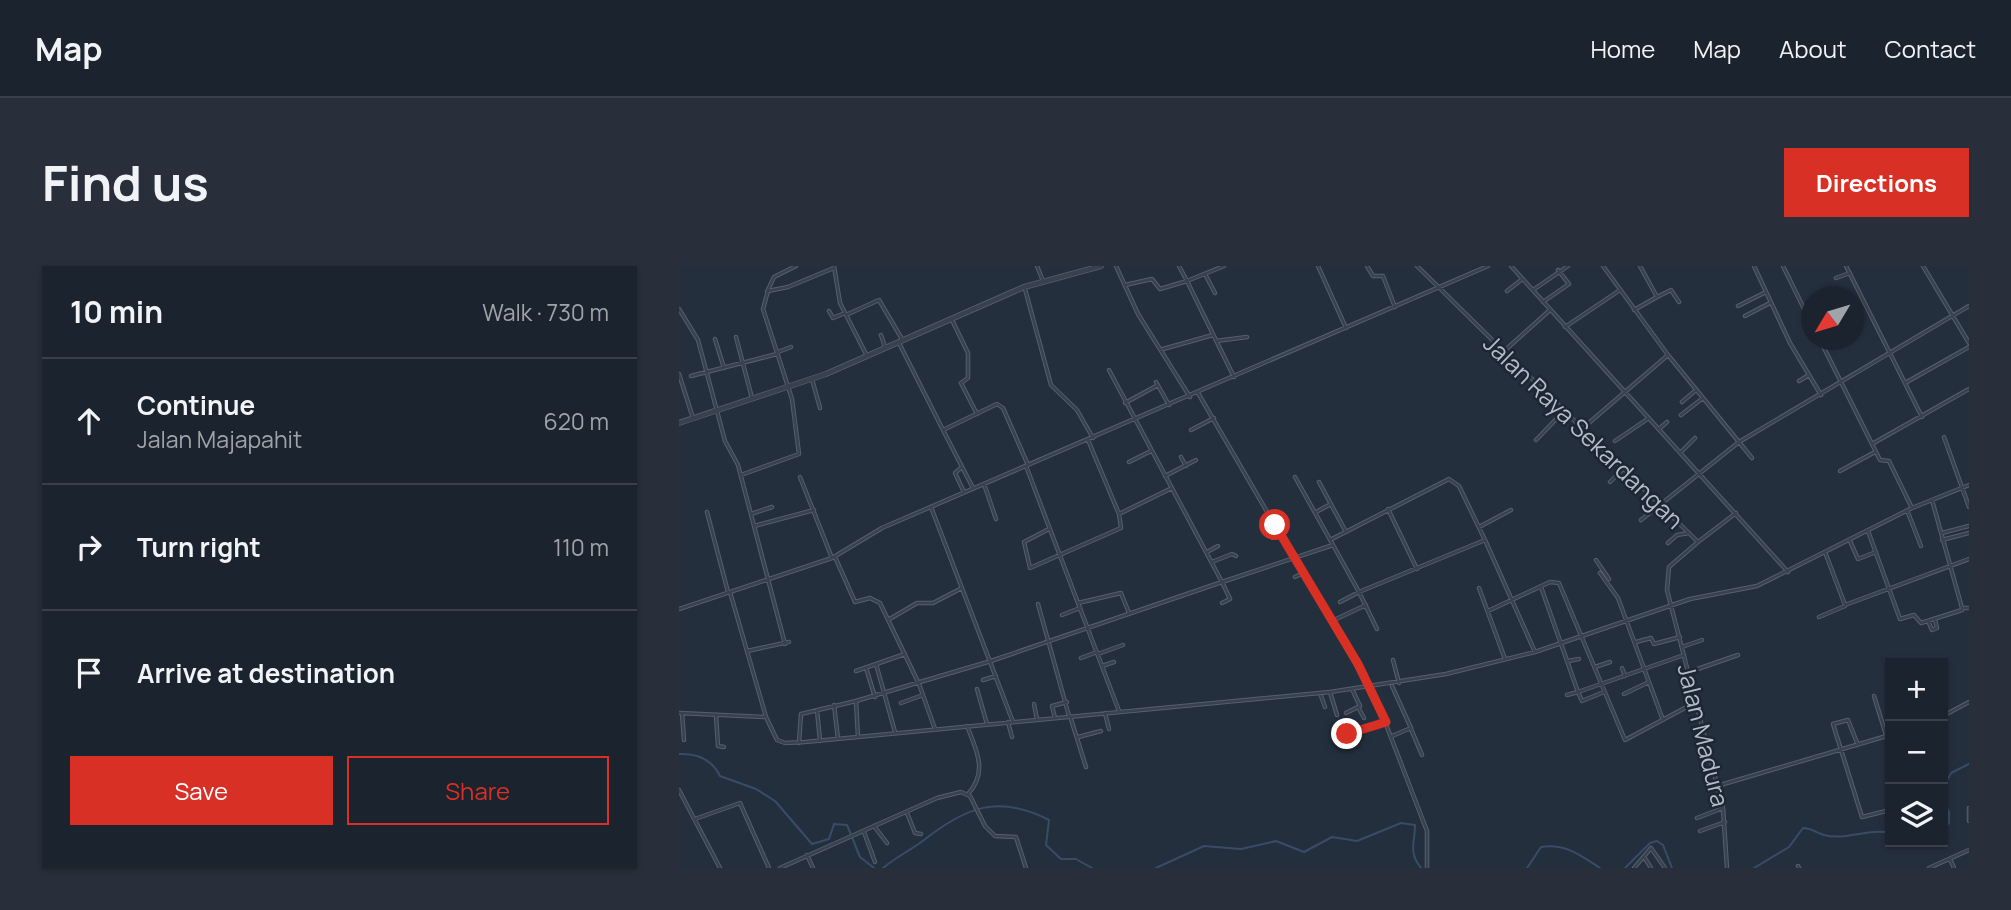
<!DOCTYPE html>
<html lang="en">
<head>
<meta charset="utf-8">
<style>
  :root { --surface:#1b232e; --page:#282f3a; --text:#f1f3f6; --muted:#a0a4aa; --line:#39404a; --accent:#d93025 }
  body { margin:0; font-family:Manrope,sans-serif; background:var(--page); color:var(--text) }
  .controls { position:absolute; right:21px; bottom:21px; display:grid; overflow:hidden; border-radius:0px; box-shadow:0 2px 5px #0004 }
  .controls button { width:63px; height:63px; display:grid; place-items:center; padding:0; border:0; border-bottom:2px solid var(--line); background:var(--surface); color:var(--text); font:35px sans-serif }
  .compass { position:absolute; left:1122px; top:21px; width:63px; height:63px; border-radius:50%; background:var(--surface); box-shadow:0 2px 5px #0004; rotate:232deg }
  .stop { position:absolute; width:21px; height:21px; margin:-16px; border:5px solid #d93025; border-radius:50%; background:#fff }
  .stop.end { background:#d93025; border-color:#fff; box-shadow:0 2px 7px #0008 }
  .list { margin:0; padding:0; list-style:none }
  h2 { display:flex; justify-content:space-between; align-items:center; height:91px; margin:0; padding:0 28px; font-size:30px }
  h2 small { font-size:23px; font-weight:400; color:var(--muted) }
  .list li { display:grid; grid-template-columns:46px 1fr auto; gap:21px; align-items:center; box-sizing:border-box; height:126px; padding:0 28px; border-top:2px solid var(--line) }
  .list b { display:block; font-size:26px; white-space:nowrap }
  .list p { margin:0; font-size:23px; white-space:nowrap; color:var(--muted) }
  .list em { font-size:23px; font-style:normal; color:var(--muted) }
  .actions { display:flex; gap:14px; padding:21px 28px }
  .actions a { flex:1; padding:16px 0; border:2px solid var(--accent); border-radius:0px; text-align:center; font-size:24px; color:var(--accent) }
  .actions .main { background:var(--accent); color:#fff }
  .icon { flex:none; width:38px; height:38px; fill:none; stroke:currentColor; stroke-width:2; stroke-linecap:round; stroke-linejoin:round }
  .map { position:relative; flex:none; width:1290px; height:602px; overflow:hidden; border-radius:0px }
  header { display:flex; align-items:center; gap:42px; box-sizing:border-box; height:98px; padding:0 35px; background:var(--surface); border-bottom:2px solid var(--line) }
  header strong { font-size:33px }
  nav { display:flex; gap:38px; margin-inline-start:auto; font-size:24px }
  .intro { display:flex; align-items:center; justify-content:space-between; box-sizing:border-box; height:168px; padding:0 42px }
  h1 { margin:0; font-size:49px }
  .button { padding:18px 32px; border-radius:0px; background:var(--accent); color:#fff; font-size:24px; font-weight:700 }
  main { display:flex; gap:42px; padding:0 42px }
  aside { flex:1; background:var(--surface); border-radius:0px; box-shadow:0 2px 5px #0004 }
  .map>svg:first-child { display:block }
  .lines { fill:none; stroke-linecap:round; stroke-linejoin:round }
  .stream { stroke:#394c67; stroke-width:2 }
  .minor-casing { stroke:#565f6c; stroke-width:4.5 }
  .tertiary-casing { stroke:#565f6c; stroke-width:6 }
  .minor { stroke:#38414e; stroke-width:2.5 }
  .tertiary { stroke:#38414e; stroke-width:4.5 }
  .route { stroke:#d93025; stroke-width:9 }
  .labels { text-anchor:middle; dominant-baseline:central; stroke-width:5; stroke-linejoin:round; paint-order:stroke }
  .street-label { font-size:24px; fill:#b4bcc9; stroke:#1d2633 }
</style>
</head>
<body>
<header>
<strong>Map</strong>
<nav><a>Home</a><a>Map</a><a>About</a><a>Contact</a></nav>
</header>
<div class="intro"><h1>Find us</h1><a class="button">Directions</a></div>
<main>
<aside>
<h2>10 min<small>Walk · 730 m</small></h2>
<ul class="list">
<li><svg class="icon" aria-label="ahead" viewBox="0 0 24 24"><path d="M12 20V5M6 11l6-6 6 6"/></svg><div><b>Continue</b><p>Jalan Majapahit</p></div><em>620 m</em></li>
<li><svg class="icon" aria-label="right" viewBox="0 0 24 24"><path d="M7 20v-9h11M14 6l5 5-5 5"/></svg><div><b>Turn right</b></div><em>110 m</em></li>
<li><svg class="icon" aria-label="arrive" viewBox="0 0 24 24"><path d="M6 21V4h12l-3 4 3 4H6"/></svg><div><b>Arrive at destination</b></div></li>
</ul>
<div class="actions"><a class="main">Save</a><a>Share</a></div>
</aside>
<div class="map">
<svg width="1290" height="602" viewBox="0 0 1290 602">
  <rect width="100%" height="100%" fill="#242f3e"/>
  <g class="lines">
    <path class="stream" d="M0 488C18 487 33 494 41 510L77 523 96 535 133 578 150 573 155 558 168 559 181 591 195 602
      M1264 522 1272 507 1290 498
      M1264 535 1270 546V557L1264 565
      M1228 576H1233
      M204 602C217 591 232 584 245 574 287 541 319 528 370 554L367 579 382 593H397L413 602
      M477 602 525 580 562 583 597 575 625 586 653 571 678 575 722 557 736 559C736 577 729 586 742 602
      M848 602 862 581C887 577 902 590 921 602
      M946 602 971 577 978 575 984 579 993 602
      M1075 602 1110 581 1124 562C1133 562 1137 567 1145 569 1167 575 1188 562 1211 567"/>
    <defs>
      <path id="minor" d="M155 0 161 37 188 90
        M358 0 364 15
        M437 0 459 48 511 131
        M500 0 508 15 545 0
        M639 0 667 62
        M688 0 694 10H704L716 41
        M738 0 1019 276 990 301 988 324 1044 542 1048 602
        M832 0 1109 306
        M924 0 989 89 1073 192
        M1075 0 1111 77 1142 129
        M1104 0 1132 57
        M1167 0 1243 151
        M1244 0 1290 77
        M526 8 536 27
        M1157 12 1171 7
        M446 19 473 13 481 23 508 15 555 111
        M346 23 372 119 398 144 414 172
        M854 24 889 0
        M828 25 842 14
        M88 26 95 11 117 0
        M978 31 992 24 1000 36
        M864 36 890 18 879 4
        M1059 40 1087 26
        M0 43 19 74 46 175 59 199 106 378
        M955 44 978 31 961 0
        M150 45 154 52 166 47
        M167 49 200 34 223 73
        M1066 50 1091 37
        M273 54 289 87V112L282 117 298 148
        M886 61 941 24
        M202 69 206 81
        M57 71 73 132
        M36 73 45 102
        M1141 74 1201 194 1210 195 1233 242
        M537 75 568 71
        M220 77 264 164
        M484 83 534 69
        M99 86 112 81
        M824 86 871 44
        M430 104 543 316 654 279 680 326 806 274 856 386
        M0 108 14 152
        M12 110 98 88
        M133 113 141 142
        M1120 115 1130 109
        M477 116 490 139
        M1226 117 1290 81
        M519 127 698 435 748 565V602
        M1003 136 1017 124
        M446 137 479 119
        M1002 149 1024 132
        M904 162 989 89
        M980 163 988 156
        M512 164 535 152
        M1265 171 1290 241
        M409 174 440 248 493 222
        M857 174 886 144
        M936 175 970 152
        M1193 178 1290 123
        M1001 187 1016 172
        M502 191 507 200
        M450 196 472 185
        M347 200 440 445
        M283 201 276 207 285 226
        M1161 205 1196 186
        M62 209 120 188 113 133 84 43 89 25 109 21 155 2
        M486 210 517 194
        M121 211 153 292
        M616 211 654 279
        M640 216 667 266
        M931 216 945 202
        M305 218 317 253
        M294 222 264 164 318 138 324 142 349 199
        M1253 234 1283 342H1290
        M252 241 334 456
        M709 243 738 303
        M1228 244 1242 280
        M28 246 49 326
        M637 246 652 238
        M72 248 93 241
        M962 254 1060 176 1290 40
        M75 260 135 244
        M800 261 832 244
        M370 263 345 276 351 302 442 262 440 248
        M1189 265 1221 353 1235 349 1242 357 1283 344
        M1263 267 1290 260
        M651 274 770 213 780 220 806 274
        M1263 274 1290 267
        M1171 275 1179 293 1197 286
        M1019 276 1057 247
        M989 277 998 269 1010 267
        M528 286 539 280
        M1146 286 1166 339 1290 293
        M156 291 176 336 191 332 201 337 240 418 256 463
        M917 294 930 313
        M533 296 553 288 557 290
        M921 307 939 332 984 454
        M616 311 624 307
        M862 321 899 426 1005 389
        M800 322 826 393
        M661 336 680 326 698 363
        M399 337 442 327 450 347
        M359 338 390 450
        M0 343 153 292 203 262 809 0
        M809 345 871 316 880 317 946 474 1017 436
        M383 349 401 342
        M1140 351 1166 340
        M209 354 238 337H254L283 322
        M653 355 687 339
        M1249 355 1253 364 1258 362 1256 354
        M957 376 972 372 975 378 1001 371
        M1003 381 1023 374
        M68 385 110 376
        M419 388 444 379
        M402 392 418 386
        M714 394 720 417
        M889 395 900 393
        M197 398 216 466
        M423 400 435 396
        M916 401 931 396
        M187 402 196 431
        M943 402 946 410
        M177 405 226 388
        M1010 406 1059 389
        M304 414 317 410
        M298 423 308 458
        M651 426 658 449
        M641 427 646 441
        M945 428 970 416
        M888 429 899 426 903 435 925 426
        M1195 430 1211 482
        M222 437 244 429
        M355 438 358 453
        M155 439 159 473
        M679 441 685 452
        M138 444 141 475
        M0 447 87 451 51 326
        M3 447 5 474
        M426 447 430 463
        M667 447 681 440 673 423
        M37 449 39 480 45 481
        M391 450 407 501
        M1264 450 1290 436
        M87 451 98 474 106 477 126 476 651 426 767 408 856 386 1011 333 1078 320 1233 242 1290 219
        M376 452 373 440 388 436
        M329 456 333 471
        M288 460C298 485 309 506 289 528
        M664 461 669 468 707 456
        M732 463 743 489
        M713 470 732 462 713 420
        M179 471 177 435 312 395 543 316 551 333 543 337
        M399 471 422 465
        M120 477 122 448 177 435
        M1179 479 1169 454 1154 458 1183 551 1211 544
        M1038 520 1211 469
        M0 524 41 602
        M1290 542V555
        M228 547 236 567 242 568
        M1018 552 1044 542
        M16 553 61 537 90 602
        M195 560 208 577
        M1021 565 1046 556
        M185 566 196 596
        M128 589 134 602
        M965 591 972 602
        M1271 593 1275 602
        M1119 600 1120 602
        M101 602 258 532 282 526 291 530 306 560 316 570 337 571 347 602
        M955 602 972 582 986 602
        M1250 602 1290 584"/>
      <path id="tertiary" d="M0 157 147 108 345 21 422 0"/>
    </defs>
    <use href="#minor" class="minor-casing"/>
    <use href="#tertiary" class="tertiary-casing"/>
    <use href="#minor" class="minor"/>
    <use href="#tertiary" class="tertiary"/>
  </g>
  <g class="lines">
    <path class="route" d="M596 259 679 398 707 456 668 468"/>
  </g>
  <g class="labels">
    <g class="street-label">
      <text transform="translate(905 165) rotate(44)">Jalan Raya Sekardangan</text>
      <text transform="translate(1025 469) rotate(76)">Jalan Madura</text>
    </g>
  </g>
</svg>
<div class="controls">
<button>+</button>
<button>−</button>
<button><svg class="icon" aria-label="layers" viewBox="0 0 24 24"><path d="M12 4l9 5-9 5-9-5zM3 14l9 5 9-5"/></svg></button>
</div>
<svg class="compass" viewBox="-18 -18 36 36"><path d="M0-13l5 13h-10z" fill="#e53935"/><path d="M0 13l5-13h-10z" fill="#a0a4aa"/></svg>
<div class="stop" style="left:596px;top:259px"></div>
<div class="stop end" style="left:668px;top:468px"></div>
</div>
</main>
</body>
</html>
